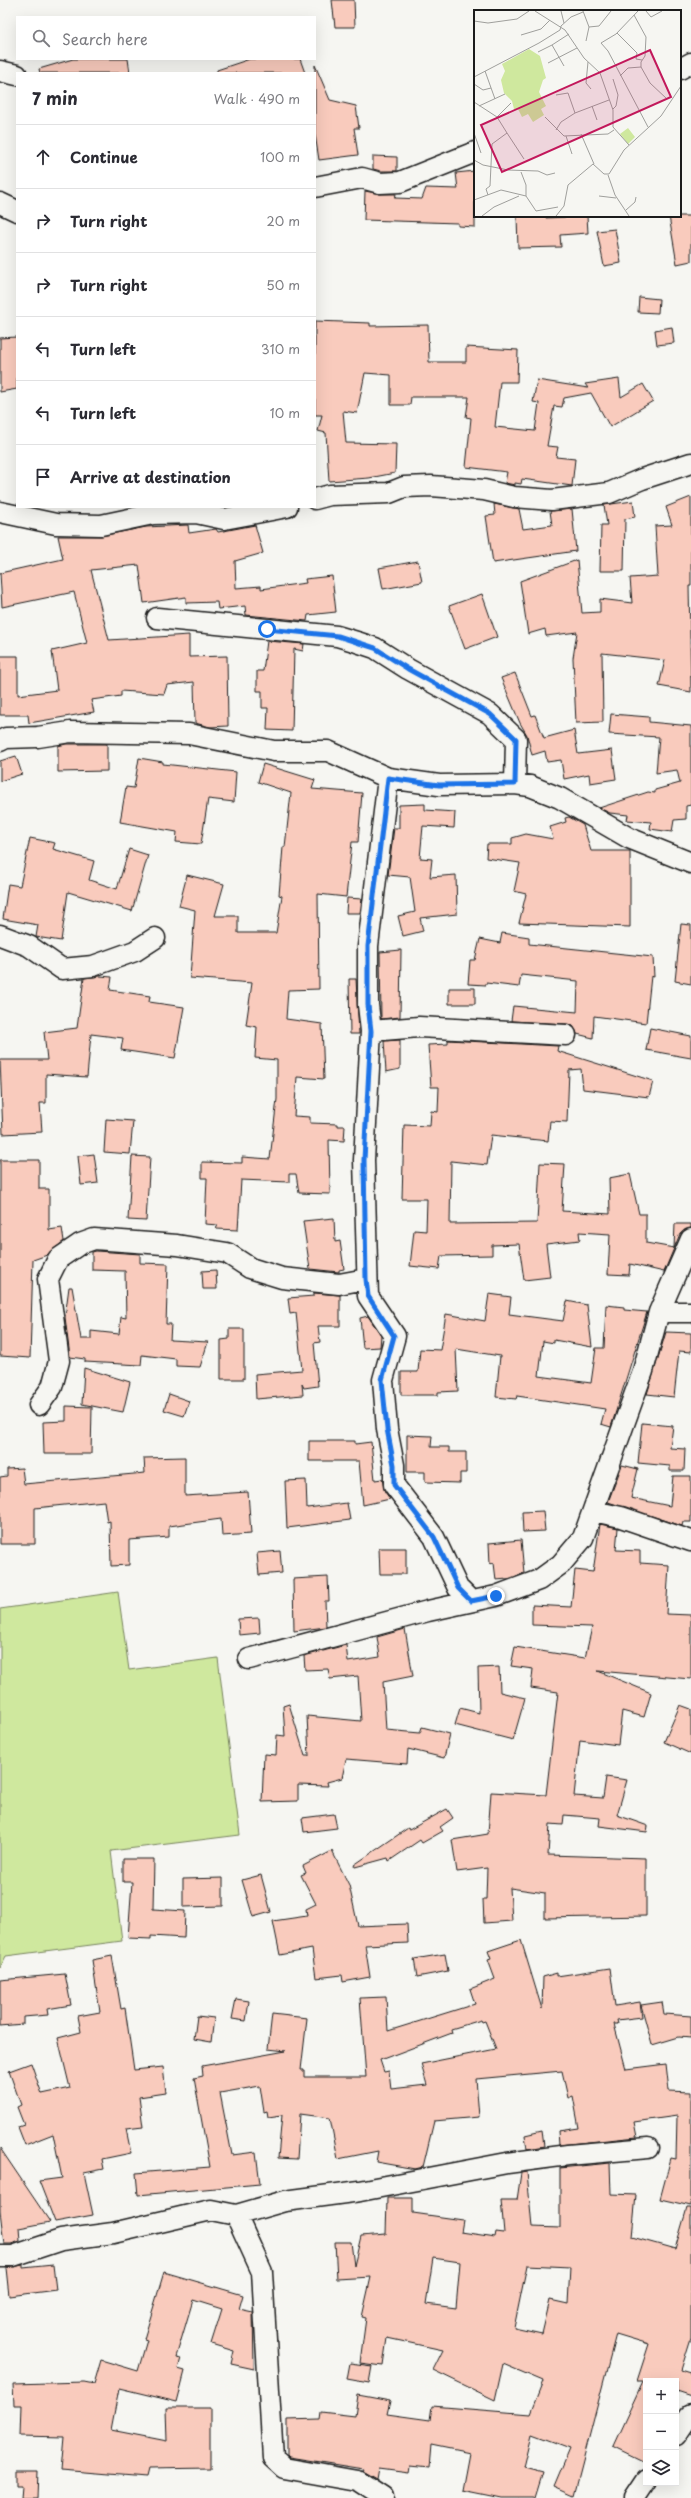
<!DOCTYPE html>
<html lang="en">
<head>
<meta charset="utf-8">
<style>
  :root { --surface:#fff; --page:#f7f7f7; --text:#2b2b33; --muted:#7c7c81; --line:#e1e1e2 }
  body { margin:0; font-family:"Playpen Sans",sans-serif; background:var(--page); color:var(--text) }
  .controls { position:absolute; right:12px; bottom:12px; display:grid; overflow:hidden; border-radius:0px; box-shadow:0 4px 16px #0002 }
  .controls button { width:36px; height:36px; display:grid; place-items:center; padding:0; border:0; border-bottom:1px solid var(--line); background:var(--surface); color:var(--text); font:20px sans-serif }
  .stop { position:absolute; width:12px; height:12px; margin:-9px; border:3px solid #1a73e8; border-radius:50%; background:#fff }
  .stop.end { background:#1a73e8; border-color:#fff; box-shadow:0 1px 4px #0008 }
  .list { margin:0; padding:0; list-style:none }
  h2 { display:flex; justify-content:space-between; align-items:center; height:52px; margin:0; padding:0 16px; font-size:17px }
  h2 small { font-size:13px; font-weight:400; color:var(--muted) }
  .list li { display:grid; grid-template-columns:26px 1fr auto; gap:12px; align-items:center; box-sizing:border-box; height:64px; padding:0 16px; border-top:1px solid var(--line) }
  .list b { display:block; font-size:15px; white-space:nowrap }
  .list em { font-size:13px; font-style:normal; color:var(--muted) }
  .icon { flex:none; width:22px; height:22px; fill:none; stroke:currentColor; stroke-width:2; stroke-linecap:round; stroke-linejoin:round }
  .map { position:relative; flex:none; width:691px; height:2498px; overflow:hidden }
  .search { position:absolute; background:var(--surface); box-shadow:0 4px 16px #0002; left:16px; top:16px; width:300px; height:44px; display:flex; align-items:center; gap:10px; box-sizing:border-box; padding:0 14px; border-radius:0px; color:var(--muted); font-size:15px }
  .panel { position:absolute; background:var(--surface); box-shadow:0 4px 16px #0002; left:16px; top:72px; width:300px; height:436px; border-radius:0px }
  .map>svg:first-child { display:block }
  .green { fill:#cfe89e; stroke:#76825d }
  .building { fill:#f9cbbd; stroke:#1c1c1c; fill-rule:evenodd }
  .lines { fill:none; stroke-linecap:round; stroke-linejoin:round }
  .minor-casing { stroke:#1c1c1c; stroke-width:23 }
  .minor { stroke:#f6f6f2; stroke-width:20 }
  .route { stroke:#1a73e8; stroke-width:5 }
  .inset-road { fill:none; stroke:#9f9f9c; stroke-width:1 }
  .view { fill:#c2185b; fill-opacity:0.15; stroke:#c2185b; stroke-width:2 }
  .inset-edge { fill:none; stroke:#1c1c1c; stroke-width:2 }
</style>
</head>
<body>
<div class="map">
<svg width="691" height="2498" viewBox="0 0 691 2498">
  <rect width="100%" height="100%" fill="#f6f6f2"/>
  <filter id="ink" filterUnits="userSpaceOnUse"><feTurbulence type="fractalNoise" baseFrequency=".025" numOctaves="2"/><feDisplacementMap in="SourceGraphic" scale="8" xChannelSelector="R" yChannelSelector="G"/><feConvolveMatrix kernelMatrix="1 2 1 2 8 2 1 2 1" color-interpolation-filters="sRGB"/></filter>
  <g filter="url(#ink)">
    <path class="green" d="M118 1592 129 1670 218 1658 240 1835 111 1851 122 1941 6 1956 0 1968V1609Z"/>
    <path class="building" d="M332 0H354L355 27H335Z
      M73 59H128L130 73H40L39 69Z
      M250 59H300L305 73H217V70Z
      M315 65 330 100 356 106 359 128H354L358 155 319 160 315 134Z
      M373 156 397 157V171H381L373 169Z
      M475 171V227L458 226V223L364 220 365 191 380 194H396L395 198 422 199 426 188 458 189 456 173Z
      M517 216H546V218L587 216 588 233 560 235 561 247 518 248Z
      M669 216H691V261L677 264Z
      M615 229 621 263 604 266 597 231Z
      M639 297 659 299 658 313 638 312Z
      M315 321 370 323V326L428 325 429 362H466V347L518 350 517 382H500L495 427 535 431 539 403 533 402 537 380 588 388 585 384 619 379 621 397 643 384 653 401 610 427 591 393 564 398 562 407 554 406 547 446 558 447 556 457 575 459 572 486 522 479 521 484 515 483V485L505 483 507 472 466 467 471 418 466 417 469 397H411L410 405H391V375L365 373 357 413 343 411 346 443 396 444 395 473 369 478 329 481 326 433 318 431 322 415H315Z
      M672 327 674 343 657 345 655 330Z
      M17 337V389L0 392V338Z
      M691 497V586H689L691 692 659 686 665 660 602 653 603 722 576 723 573 658 577 632 546 636 545 629 528 634 520 581 577 560 582 613 600 612V599L632 603 630 578 658 576 655 526 672 525 666 507Z
      M633 501 635 517 625 519 624 571H600L601 525H607L604 505Z
      M494 504 519 509 523 529 552 525 550 511 572 509 576 551 493 563 486 516 495 515Z
      M188 525 189 533 216 529 218 532 255 525 263 553 235 561 236 588 261 586V589L306 583 305 579 332 576 336 612 308 615 307 621 246 615 245 606 218 609 217 602 186 603V597L144 603 139 565 91 570 109 640 189 635V657L227 656 228 726 210 727 195 723 194 682 167 685 164 694 121 691V696L91 700 94 712 29 723 28 715H0V656H18V695L57 690 52 651 87 643 74 592 2 607 0 573 63 559 58 536H101L146 527Z
      M418 561 422 582 383 589 379 568Z
      M482 594 497 637 465 649 449 606Z
      M267 641 304 644 303 651 294 649 292 731 267 730 268 708H262V691H257V671H263Z
      M515 673 532 716 535 715 544 738 574 730 578 754 612 750 616 779 590 783 589 774 564 779 561 760 547 762 545 751 532 755 527 735 520 723 501 678Z
      M611 714 649 717V722L691 726V805L686 806V819L674 820 672 832 650 829 651 822 627 820 628 815 610 813 599 808 648 792 655 793V790L680 783 677 770 656 773 659 737 609 734Z
      M66 744H107V771L58 772V746Z
      M16 756 22 774 0 781V761Z
      M139 758 163 762V764L236 772 234 802 208 799 201 844 176 842 177 832 120 822 126 787 134 788Z
      M263 764 315 780 312 789 362 793 358 842H352L346 897 318 894 319 989 288 990 286 1019 322 1024 324 1079 297 1077 294 1116 310 1117V1123L338 1124V1126H345L344 1141 329 1140 330 1194 299 1193 296 1174H289V1182L241 1180 238 1230 216 1229 218 1225 205 1224 207 1178H202V1162L242 1163V1157L270 1159 277 1099V1060L255 1058 257 1027 246 1025 252 983 190 978 195 910 179 906 187 875 224 884 215 916H238V933H276L282 896 279 895 283 847H285L291 793 258 782Z
      M425 804V810L455 812 454 828 423 826 420 858 432 859 430 877 456 875 457 914 420 918 423 931 403 936 398 916 415 912 410 877 388 875 394 828H399V805Z
      M569 817 583 825 591 851H630V927L519 923 526 894 514 891 520 863 486 858 487 844H512V838L526 834 553 839 550 827 566 822 565 818Z
      M30 838 55 843 53 849 94 861 89 880 117 889 129 849 148 855 132 911 68 892 61 941 36 937 38 925 3 919 8 884 20 886Z
      M347 898 362 899 360 913H346Z
      M681 924 691 925V984L675 981Z
      M502 933 529 937V944L653 957 654 977 651 976 646 1023 594 1016 593 1038 577 1034 573 1026 567 1024 511 1021 513 1006 577 1012 578 981 521 975 519 987 486 983V985L468 984 470 960H475L480 939 500 943Z
      M401 950 400 1017 381 1019 380 952Z
      M100 976 112 977 110 990 150 996 149 1002 184 1007 175 1058 121 1050 123 1038 91 1034 87 1077 46 1074V1103H40L42 1132 3 1134 0 1060H47L44 1032 77 1028 84 978Z
      M349 979H356L359 1034H350Z
      M449 988H475V1004H449Z
      M650 1028 691 1036V1058L646 1050Z
      M400 1040V1069L386 1072 384 1041Z
      M448 1040 558 1046 557 1051 653 1081 649 1097 583 1089 581 1069 569 1070 567 1122 550 1121 548 1141 491 1135 487 1165 451 1161 450 1224 537 1223 540 1163 565 1164 562 1211 610 1214 609 1178 630 1174 639 1214H646V1243L674 1248 675 1224H691V1228L685 1230 680 1234 664 1272 630 1264 629 1275 608 1274 610 1234 579 1232 580 1240 546 1244 550 1277 524 1280 519 1244 492 1245V1255L441 1256 439 1269 410 1266 414 1230 426 1231 427 1199H402L404 1125 430 1126 431 1111 438 1112 439 1087H431L428 1045 448 1044Z
      M106 1119 133 1121 130 1154 104 1152Z
      M94 1154 98 1183 81 1185 78 1156Z
      M132 1156 150 1157 146 1221 128 1220Z
      M0 1160H39V1189H49V1230L62 1228 64 1241 47 1255 33 1260 30 1358 0 1356Z
      M334 1218 335 1242 340 1241 344 1269 339 1270V1272L310 1269 303 1221Z
      M96 1251 140 1254V1263L168 1264 166 1324H171L170 1340 208 1342 200 1367 176 1366V1359L142 1355 141 1365 85 1362V1359L70 1357 65 1317 69 1287H72L81 1339H91V1331L119 1334 121 1317 126 1318 125 1271 92 1270V1252Z
      M216 1270 217 1289H203L202 1271Z
      M314 1293 340 1295V1326H318L320 1342 314 1343 318 1386 304 1388 302 1384 303 1395 256 1399 255 1374 302 1370 296 1313 290 1314 288 1298 314 1296Z
      M489 1294 511 1297 509 1314 563 1321 567 1301 587 1305 592 1347 554 1340V1343L543 1341 539 1376 591 1383 596 1348H604L606 1305 624 1307V1310L647 1312 611 1427 601 1424 605 1409 517 1396 516 1399 496 1397 500 1356 456 1349 458 1391 438 1392V1395H401V1372H418L420 1349 440 1350 446 1314 485 1321Z
      M368 1316 381 1335 380 1347 363 1348 360 1318Z
      M229 1329H244V1379H221V1340L229 1339Z
      M666 1332 691 1333V1352L679 1351 674 1397 647 1394Z
      M84 1368 130 1382 123 1412 82 1404Z
      M169 1394 189 1401 184 1416 164 1410Z
      M66 1406 92 1407 91 1454H44L43 1422 66 1421Z
      M642 1423 673 1426 670 1448 685 1449 684 1471H670V1466L638 1463Z
      M407 1435 432 1436 431 1447H449V1452H466V1473H460V1483L425 1482V1472H407Z
      M309 1441H355V1444L371 1442 375 1480 382 1479 385 1492 390 1499 363 1505 359 1461H309Z
      M185 1457V1496L248 1492 251 1534 222 1536 221 1519 169 1526V1537L129 1540V1565L111 1566 110 1521 107 1522 104 1501 35 1508V1544H0V1477L7 1476V1469L22 1468 24 1484 145 1473 144 1458Z
      M622 1465 638 1469 631 1498 670 1506 673 1476H691V1522H683L682 1526 608 1502Z
      M306 1480 307 1508 347 1503 350 1520 287 1528 285 1481Z
      M543 1511 545 1531 523 1532 522 1512Z
      M600 1524 618 1528 616 1550 640 1551V1563L669 1565 666 1614 691 1615V1679L598 1671 651 1693 644 1717 622 1711 618 1745 580 1740 574 1796 603 1798 606 1777 627 1780 617 1815 648 1826 647 1832 599 1826 600 1818 564 1815 563 1825 550 1824 548 1855 646 1858V1916L545 1918V1893L510 1888 512 1921 484 1923 483 1899H486L487 1868 457 1872 452 1840 488 1834 491 1792 546 1795 558 1692 531 1688 533 1669 511 1666 515 1647 585 1658 592 1627 532 1625V1605L571 1607 575 1570 593 1572Z
      M521 1540 524 1573 508 1579 496 1580 494 1563 490 1564 489 1543Z
      M379 1548H406V1574H380Z
      M280 1551 282 1573 259 1575 257 1553Z
      M328 1577 329 1601H325L326 1627 294 1631 293 1579Z
      M259 1618 260 1633 239 1635 238 1619Z
      M405 1629 413 1676 383 1682 386 1730 420 1733 422 1727 450 1734 444 1758 408 1749 407 1764 346 1759 342 1778 327 1782 328 1786 298 1785V1801L262 1802 264 1754 276 1755 277 1735 285 1736 283 1706 289 1704 305 1756H309L307 1716 361 1721 358 1676 330 1679 328 1669 305 1670 304 1656 346 1645 348 1662 380 1657 377 1637Z
      M499 1667 500 1692 525 1698 513 1740 455 1725 460 1708 479 1713 478 1668Z
      M680 1705 691 1709V1754L664 1742Z
      M447 1809 453 1818 440 1827 443 1831 422 1843 420 1840 389 1861 388 1858 355 1867 354 1865 408 1828 409 1830Z
      M334 1814 337 1828 304 1832 302 1818Z
      M332 1851 349 1885 358 1926 407 1924 408 1943 365 1945 370 1977 343 1982 342 1975 316 1978 312 1949 280 1955 273 1921 307 1916 306 1909 316 1904 301 1875 306 1873 303 1866Z
      M123 1859H154L153 1909 185 1911 184 1938 151 1936V1939L128 1938 132 1882H123Z
      M261 1875 271 1912 253 1917 242 1880Z
      M223 1878V1906L183 1907V1879Z
      M521 1940 542 2009 543 1977 557 1973V1976L610 1968 615 2006 640 2002 642 2017 617 2020 618 2024H614L626 2069 666 2064 669 2091 691 2092V2206L660 2199 671 2158 676 2159 677 2116 634 2122 637 2137 559 2145 558 2131 579 2128 573 2096 568 2098 562 2071 476 2079 479 2117 434 2121 423 2167 415 2169 376 2162 378 2151 338 2159 330 2118 300 2114 297 2159 278 2158 282 2115 268 2117 267 2111 264 2112 260 2086 220 2093 232 2155 256 2152 260 2184 138 2195 136 2173 210 2167 194 2078 203 2076 202 2066 286 2051 268 2049 272 2014 307 2018 301 2070H304V2077H366L360 1998 386 1997 388 2031 475 2004 470 1989 495 1979 488 1960 491 1959 488 1951ZM481 2020 482 2022 485 2021 496 2049 421 2064 427 2085 391 2089 389 2071 384 2072 380 2060 452 2033 451 2029Z
      M445 1954 448 1971 417 1977 414 1959Z
      M112 1956 121 2009 125 2008 134 2070 163 2067 166 2093 139 2097 143 2127 126 2129 131 2153 102 2159 104 2169 84 2173 93 2215 55 2222 39 2181 62 2178 53 2134 25 2145 18 2127 24 2125 17 2107 21 2105 9 2071 31 2063 42 2094 70 2088 58 2038 81 2032 78 2016 100 2012 92 1960Z
      M65 1974 71 2005 47 2009 48 2015 23 2017V2024L0 2026V1980Z
      M236 1999 249 2001 246 2021 232 2019Z
      M662 2002 664 2014 691 2016V2038L679 2037 652 2045 641 2005Z
      M197 2016 214 2018 211 2042 194 2039Z
      M542 2131 544 2146 527 2149 525 2135Z
      M0 2148 50 2222 19 2228 20 2241 11 2244H4L0 2211Z
      M610 2163 611 2194 636 2195 632 2237 675 2249 687 2208H691V2338L681 2370 691 2373V2396L676 2391V2381H646V2462L613 2446 643 2381H637L649 2344 616 2334 574 2495 554 2486 570 2448 532 2434 524 2467 543 2472 535 2498H502L463 2490 470 2453 431 2445 429 2468 410 2466 409 2472 378 2468 376 2479 362 2471 363 2469 289 2457 287 2455V2420L320 2419 321 2412 355 2416 358 2395 390 2401 387 2414 430 2420 432 2406 530 2414 543 2381 503 2364 495 2400 433 2370 443 2350 387 2338 383 2366 360 2363 366 2318 362 2317 371 2277 337 2279 335 2242H351L354 2266 361 2236 386 2234 387 2198H413V2213L463 2220 461 2232 495 2237 496 2232 504 2233 501 2200H517L521 2173 527 2172 532 2227 560 2228V2168ZM433 2258 460 2262 456 2308 426 2304ZM527 2265 570 2267 568 2304 550 2300 542 2334 514 2328Z
      M23 2265V2268L53 2265 56 2290 9 2296 6 2268Z
      M164 2272 243 2295 239 2309 253 2312 254 2369 231 2364 234 2351 211 2344 222 2309 193 2300 176 2357 181 2358 178 2369 185 2371 177 2402 119 2388 111 2430 167 2441 166 2408H210V2468L148 2469 146 2477 61 2470 64 2437 20 2436 21 2405H14L13 2384 84 2382 94 2384 101 2360 138 2371 147 2340 144 2339Z
      M350 2363 372 2366 369 2383 347 2379Z
      M17 2471H38L37 2498H21L22 2486H17Z"/>
    <g class="lines">
      <defs>
        <path id="minor" d="M680 69 691 63
          M0 71 17 75
          M315 187 362 178 380 183 400 182 475 152
          M0 203 17 211
          M315 499 330 495 389 493 404 487 431 486 484 490 514 497 552 500 609 493 642 479 691 463
          M0 512 56 524 101 525 153 514 196 513 224 519 287 507
          M157 618 337 636 357 642 375 648 408 669 490 714 516 739 515 784
          M0 741 6 738 38 737 70 732 189 734 274 751H328L388 778 439 785 515 784 530 786 560 798 629 838 691 863
          M388 778 368 946V1005L371 1031 364 1160 368 1296 395 1336 383 1380 387 1429 394 1465V1485L434 1537 458 1588 471 1601
          M0 935 29 946 62 969 93 966 135 951 155 938
          M371 1031 419 1027 566 1035
          M659 1312H691
          M39 1405 52 1387 59 1361 48 1279 58 1259 80 1244 94 1239 177 1245 227 1253 250 1268 282 1278 339 1284 366 1279
          M593 1511 621 1517 691 1541
          M249 1659 428 1611 496 1596 539 1580 561 1564 583 1538 643 1371 659 1312 691 1239
          M236 2215 285 2201 360 2191 507 2163 568 2155 648 2148
          M0 2256H13L61 2240 113 2233 211 2210 236 2215 262 2272 273 2458 284 2468 357 2481 383 2498
          M676 2436 691 2414
          M634 2498 646 2480"/>
      </defs>
      <use href="#minor" class="minor-casing"/>
      <use href="#minor" class="minor"/>
    </g>
  </g>
  <g class="lines" filter="url(#ink)">
    <path class="route" d="M267 629 338 636 375 648 408 669 490 714 516 739 515 784 439 785 388 778 368 946V1005L371 1031 364 1160 366 1279 368 1296 394 1336 382 1380 387 1429 394 1465V1485L434 1537 458 1588 471 1601 496 1596"/>
  </g>
  <g transform="translate(474 10)">
    <rect width="207" height="207" fill="#f6f6f2"/>
    <path d="M55 39 66 46 72 68 69 70 65 82 72 96 67 99 70 105 59 112 54 104 48 107 44 99H40L38 91 30 83 27 70 31 61 28 54ZM154 118 161 127 154 134 146 124Z" fill="#cfe89e"/>
    <path class="inset-road" d="M61 1 91 20 110 48 126 63 139 100V117L155 135M87 1 90 13M109 1 115 17 112 31M164 1 142 24 127 33 134 41 174 117M172 1 177 7 188 1M0 11 14 13 43 9 55 1M115 17 125 16 137 1M143 23 163 43 162 49 168 50M47 25 67 19 76 10M64 42 78 35M114 52 112 73 117 79M74 53 103 38M90 56 78 35 95 24M167 57 176 73 193 89M11 61 21 89M146 66 154 58 167 57V52L171 46 172 27 160 5M0 67 65 33 86 20 87 16 97 7 109 2M0 74 9 80 17 78M82 85 94 83 101 103M0 92 23 107 33 123 18 134 16 176 12 179 14 185M5 96 31 84M118 96 123 110M139 99 142 96 144 85 139 69M23 107 37 93M71 107 90 126 134 124 140 120M82 120 87 112 101 103 135 90M0 123 7 143M33 123 50 149M107 124 120 154M92 126 98 144M0 150 9 155 34 160 64 161 73 165 81 163M134 165 141 185 155 206M52 186 62 201 84 197M125 186 142 188M0 190 27 180 52 186V175L47 162M152 200 161 192 162 187M8 206 20 197 45 186M82 206 90 196 94 175 119 154 130 164H135L150 140 187 106 207 76"/>
    <path class="view" d="M176 40 197 87 28 162 7 115Z"/>
    <rect width="207" height="207" class="inset-edge"/>
  </g>
</svg>
<div class="controls">
<button>+</button>
<button>−</button>
<button><svg class="icon" aria-label="layers" viewBox="0 0 24 24"><path d="M12 4l9 5-9 5-9-5zM3 14l9 5 9-5"/></svg></button>
</div>
<div class="stop" style="left:267px;top:629px"></div>
<div class="stop end" style="left:496px;top:1596px"></div>
<div class="search"><svg class="icon" aria-label="search" viewBox="0 0 24 24"><circle cx="10" cy="10" r="6"/><path d="M15 15l6 6"/></svg>Search here</div>
<section class="panel">
<h2>7 min<small>Walk · 490 m</small></h2>
<ul class="list">
<li><svg class="icon" aria-label="ahead" viewBox="0 0 24 24"><path d="M12 20V5M6 11l6-6 6 6"/></svg><div><b>Continue</b></div><em>100 m</em></li>
<li><svg class="icon" aria-label="right" viewBox="0 0 24 24"><path d="M7 20v-9h11M14 6l5 5-5 5"/></svg><div><b>Turn right</b></div><em>20 m</em></li>
<li><svg class="icon" aria-label="right" viewBox="0 0 24 24"><path d="M7 20v-9h11M14 6l5 5-5 5"/></svg><div><b>Turn right</b></div><em>50 m</em></li>
<li><svg class="icon" aria-label="left" viewBox="0 0 24 24"><path d="M17 20v-9H6M10 6l-5 5 5 5"/></svg><div><b>Turn left</b></div><em>310 m</em></li>
<li><svg class="icon" aria-label="left" viewBox="0 0 24 24"><path d="M17 20v-9H6M10 6l-5 5 5 5"/></svg><div><b>Turn left</b></div><em>10 m</em></li>
<li><svg class="icon" aria-label="arrive" viewBox="0 0 24 24"><path d="M6 21V4h12l-3 4 3 4H6"/></svg><div><b>Arrive at destination</b></div></li>
</ul>
</section>
</div>
</body>
</html>
